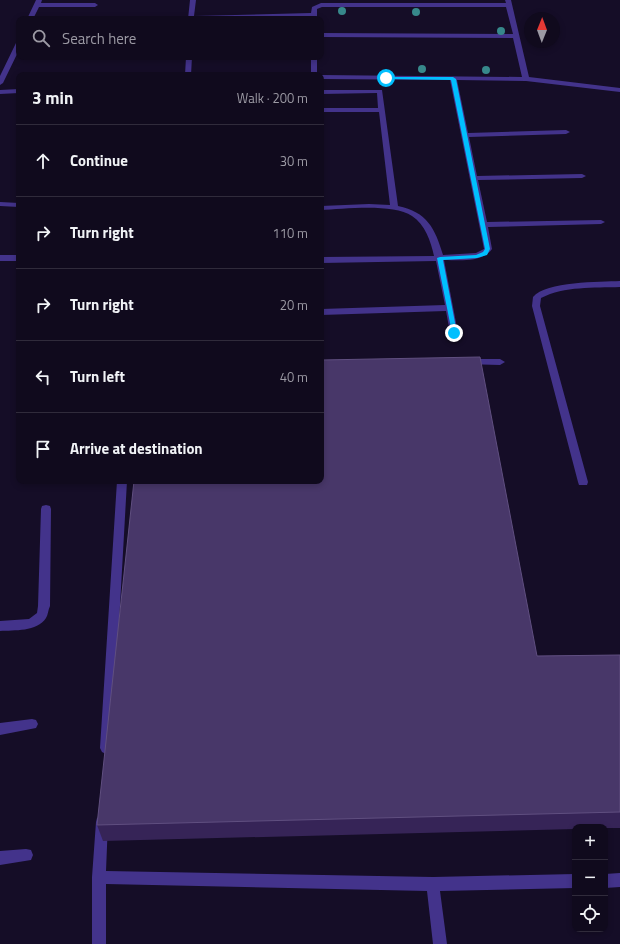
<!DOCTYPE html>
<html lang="en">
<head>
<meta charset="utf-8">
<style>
  :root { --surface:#100a1d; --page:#191326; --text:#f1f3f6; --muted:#9c9aa4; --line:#302b3b }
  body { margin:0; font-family:"Titillium Web",sans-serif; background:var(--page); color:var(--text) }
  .controls { position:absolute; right:12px; bottom:12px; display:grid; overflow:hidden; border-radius:8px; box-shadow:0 2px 6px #0003 }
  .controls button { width:36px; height:36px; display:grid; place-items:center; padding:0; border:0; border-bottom:1px solid var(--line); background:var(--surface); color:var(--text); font:20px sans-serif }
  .compass { position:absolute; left:524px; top:12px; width:36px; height:36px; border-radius:50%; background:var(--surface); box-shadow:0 2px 6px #0003; rotate:1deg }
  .stop { position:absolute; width:12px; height:12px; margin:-9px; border:3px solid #00bffe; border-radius:50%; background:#fff }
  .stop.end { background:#00bffe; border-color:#fff; box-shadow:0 1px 4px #0008 }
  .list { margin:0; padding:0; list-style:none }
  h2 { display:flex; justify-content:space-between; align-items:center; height:52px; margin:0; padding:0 16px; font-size:17px }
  h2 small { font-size:13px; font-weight:400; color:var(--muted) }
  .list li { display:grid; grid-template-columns:26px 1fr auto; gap:12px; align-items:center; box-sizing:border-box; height:72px; padding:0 16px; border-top:1px solid var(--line) }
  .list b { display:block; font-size:15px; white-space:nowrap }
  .list em { font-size:13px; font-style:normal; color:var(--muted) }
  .icon { flex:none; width:22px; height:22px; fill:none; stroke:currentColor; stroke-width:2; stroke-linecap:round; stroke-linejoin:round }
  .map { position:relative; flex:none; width:620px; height:944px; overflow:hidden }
  .search { position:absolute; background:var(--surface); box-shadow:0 2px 6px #0003; left:16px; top:16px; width:308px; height:44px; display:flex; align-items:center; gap:10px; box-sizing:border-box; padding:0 14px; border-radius:8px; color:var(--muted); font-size:15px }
  .panel { position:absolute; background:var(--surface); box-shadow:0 2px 6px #0003; left:16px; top:72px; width:308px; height:412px; border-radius:8px }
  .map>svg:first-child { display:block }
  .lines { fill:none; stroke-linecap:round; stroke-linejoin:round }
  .minor { fill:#43338b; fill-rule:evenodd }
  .tree { fill:#37888b }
  .wall { fill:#362457 }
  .building { fill:#483769; stroke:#604f80 }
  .route { fill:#00bffe }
</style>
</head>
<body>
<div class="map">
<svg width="620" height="944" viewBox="0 0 620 944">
  <rect width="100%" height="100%" fill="#150d27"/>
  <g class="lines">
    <path class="minor" d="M36 0H42L41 3H95L98 5 95 7H39L33 19H27Z
      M190 0H196L194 16 311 13 312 7 321 3H506L505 0H511L529 77 620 88V92L526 81 457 80 468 133 566 130 570 132 566 134 469 137 477 176 582 174 586 176 582 178 478 180 487 222 601 220 605 222 601 224 488 227 492 249C482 263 459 260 444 260L458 333 457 335H451L450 333 446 311 321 315V309L445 305 436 261 321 263V257L434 256C431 242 425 224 412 216 393 203 344 209 321 210V206L369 204 390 205 379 112H321V108H378L377 93 321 94V90H382L398 206C427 212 435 228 443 255L476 253 484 249 450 80 321 79V75L522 77 513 38 321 37V33L513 34 506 7H322L317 9V19H311V17L188 19Z
      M19 41V50L3 83 0 85V76L16 43Z
      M186 57H192L191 75H185Z
      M311 57H317V75H311Z
      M19 89V93L0 94V90Z
      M0 202 19 203V207L0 206Z
      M0 255H19V261H0Z
      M620 281V287C593 288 565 286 541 298L540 306 588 482 587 485H579L578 482 532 306 533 297C546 281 600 282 620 281Z
      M467 359H500L505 362 500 365 464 364 462 362 464 360Z
      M117 481H127L112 748 110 752 106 754 102 752 100 748Z
      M46 505 50 506 51 509 50 606C48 610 48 615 46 618 37 632 14 630 0 631V621L29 619 37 613 38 606 41 509 42 506Z
      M32 719 36 720 38 724 36 728 0 735V723Z
      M102 816 107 818 108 822 106 871 433 877 575 874V888L440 891 447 944H433L427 891 106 884V944H92V877L96 822 97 818Z
      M26 849 31 850 33 855 31 860 0 865V851Z
      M620 873V887L605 888V874Z"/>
  </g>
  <g class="tree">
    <circle cx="342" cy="11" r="4"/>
    <circle cx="416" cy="12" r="4"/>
    <circle cx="501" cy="31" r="4"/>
    <circle cx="422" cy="69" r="4"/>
    <circle cx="486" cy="70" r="4"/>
  </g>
  <path class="wall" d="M620 655V828H605V827H575V829L103 841 97 825 537 656Z"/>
  <path class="building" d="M480 357 537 656 620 655V812L97 825 134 481H321V360Z"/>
  <path class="route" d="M386 77H453L456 79 490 249 487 255 477 258 443 260 457 333 454 335 452 333 437 258 440 257 476 255 483 252 485 249 451 80 384 79Z"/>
</svg>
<div class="controls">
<button>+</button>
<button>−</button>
<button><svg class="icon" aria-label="locate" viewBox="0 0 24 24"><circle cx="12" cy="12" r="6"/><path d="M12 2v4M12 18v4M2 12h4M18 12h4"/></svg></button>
</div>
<svg class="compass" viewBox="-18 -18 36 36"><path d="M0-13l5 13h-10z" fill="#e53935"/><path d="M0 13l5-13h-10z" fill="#9c9aa4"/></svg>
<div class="stop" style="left:386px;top:78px"></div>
<div class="stop end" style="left:454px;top:333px"></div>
<div class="search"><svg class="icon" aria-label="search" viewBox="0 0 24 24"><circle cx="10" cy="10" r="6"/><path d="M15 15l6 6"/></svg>Search here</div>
<section class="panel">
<h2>3 min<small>Walk · 200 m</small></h2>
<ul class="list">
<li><svg class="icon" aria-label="ahead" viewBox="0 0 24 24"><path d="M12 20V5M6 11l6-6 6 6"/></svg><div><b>Continue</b></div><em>30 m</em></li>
<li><svg class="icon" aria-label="right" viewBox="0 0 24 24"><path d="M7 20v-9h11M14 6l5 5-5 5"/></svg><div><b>Turn right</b></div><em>110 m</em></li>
<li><svg class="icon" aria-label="right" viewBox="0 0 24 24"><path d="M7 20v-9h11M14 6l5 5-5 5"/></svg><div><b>Turn right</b></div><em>20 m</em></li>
<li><svg class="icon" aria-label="left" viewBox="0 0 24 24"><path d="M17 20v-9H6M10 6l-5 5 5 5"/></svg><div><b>Turn left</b></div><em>40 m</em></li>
<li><svg class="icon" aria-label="arrive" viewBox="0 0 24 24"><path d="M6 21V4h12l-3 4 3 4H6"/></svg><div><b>Arrive at destination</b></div></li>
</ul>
</section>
</div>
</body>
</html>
